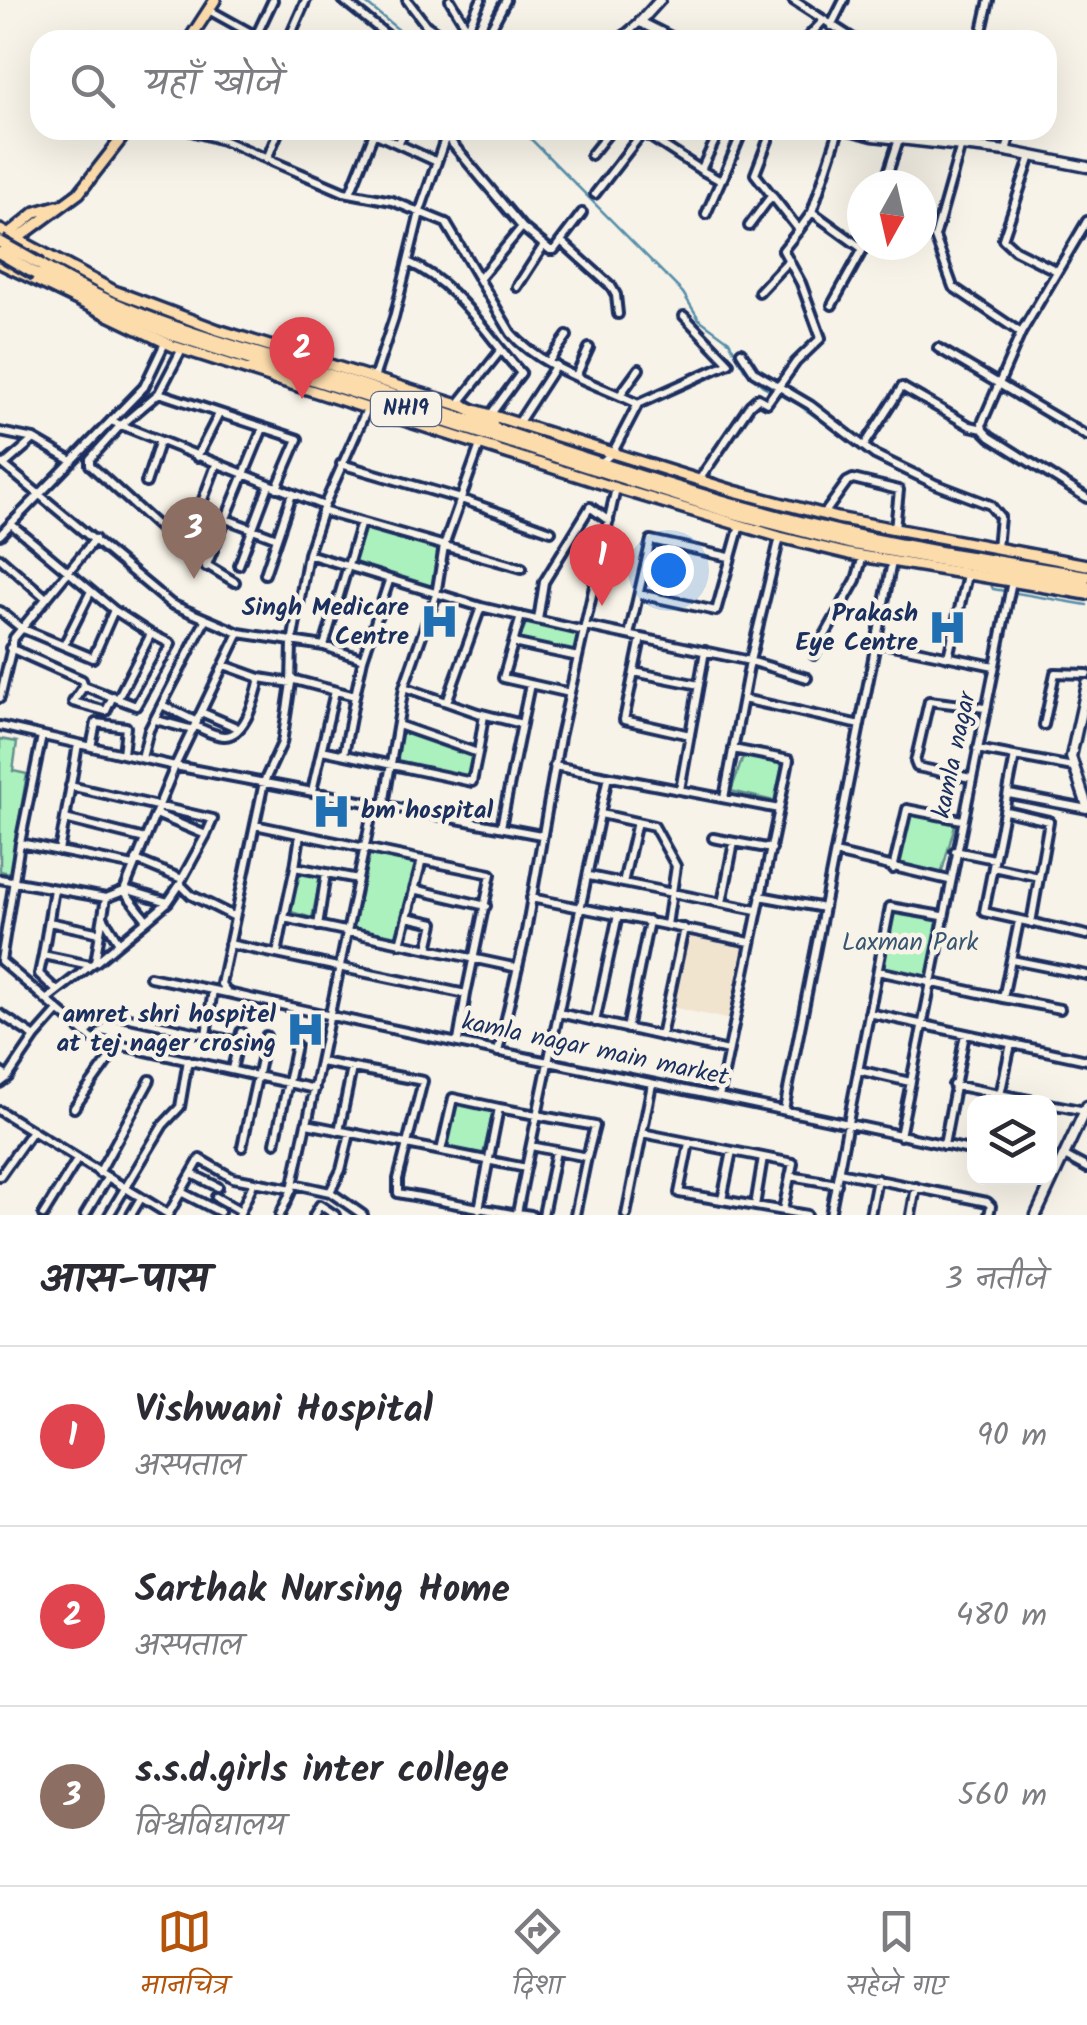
<!DOCTYPE html>
<html lang="hi">
<head>
<meta charset="utf-8">
<style>
  :root { --surface:#fff; --page:#f7f7f7; --text:#2b2b33; --muted:#7c7c81; --line:#e1e1e2; --accent:#b45309 }
  body { margin:0; font-family:Kalam,"Playpen Sans Deva",sans-serif; background:var(--page); color:var(--text) }
  .controls { position:absolute; right:30px; bottom:30px; display:grid; overflow:hidden; border-radius:20px; box-shadow:0 10px 40px #0002 }
  .controls button { width:90px; height:90px; display:grid; place-items:center; padding:0; border:0; border-bottom:2px solid var(--line); background:var(--surface); color:var(--text); font:50px sans-serif }
  .compass { position:absolute; left:847px; top:170px; width:90px; height:90px; border-radius:50%; background:var(--surface); box-shadow:0 10px 40px #0002; rotate:188deg }
  .you { position:absolute; left:668px; top:570px; width:35px; height:35px; margin:-25px; border:8px solid #fff; border-radius:50%; background:#1a73e8; box-shadow:0 0 0 15px #1a73e833 }
  .badge { display:grid; place-items:center; width:65px; height:65px; border-radius:50%; background:var(--accent); color:#fff; font-size:32px; font-weight:700 }
  .pin { position:absolute; translate:-50% -82px; filter:drop-shadow(0 2px 5px #0008) }
  .pin::after { content:''; position:absolute; top:52px; width:35px; height:30px; background:inherit; clip-path:polygon(0 0,100% 0,50% 100%) }
  .list { margin:0; padding:0; list-style:none }
  h2 { display:flex; justify-content:space-between; align-items:center; height:130px; margin:0; padding:0 40px; font-size:42px }
  h2 small { font-size:32px; font-weight:400; color:var(--muted) }
  .list li { display:grid; grid-template-columns:65px 1fr auto; gap:30px; align-items:center; box-sizing:border-box; height:180px; padding:0 40px; border-top:2px solid var(--line) }
  .list b { display:block; font-size:38px; white-space:nowrap }
  .list p { margin:0; font-size:32px; white-space:nowrap; color:var(--muted) }
  .list em { font-size:32px; font-style:normal; color:var(--muted) }
  .icon { flex:none; width:55px; height:55px; fill:none; stroke:currentColor; stroke-width:2; stroke-linecap:round; stroke-linejoin:round }
  .map { position:relative; flex:none; width:1087px; height:1215px; overflow:hidden }
  .search { position:absolute; background:var(--surface); box-shadow:0 10px 40px #0002; left:30px; right:30px; top:30px; height:110px; display:flex; align-items:center; gap:25px; box-sizing:border-box; padding:0 35px; border-radius:30px; color:var(--muted); font-size:38px }
  .sheet { height:670px; background:var(--surface) }
  nav { display:flex; justify-content:space-around; align-items:center; box-sizing:border-box; height:140px; border-top:2px solid var(--line); background:var(--surface); font-size:28px; color:var(--muted) }
  nav a { display:grid; justify-items:center; gap:5px }
  nav .on { color:var(--accent) }
  .map>svg:first-child { display:block }
  .built { fill:#f1e4cf }
  .green { fill:#abf1bd; stroke:#63908e; stroke-width:2.5 }
  .lines { fill:none; stroke-linecap:round; stroke-linejoin:round }
  .stream { stroke:#568ea9; stroke-width:2.5 }
  .minor-casing { stroke:#1b2f5e; stroke-width:14 }
  .tertiary-casing { stroke:#1b2f5e; stroke-width:15 }
  .primary-casing { stroke:#1b2f5e; stroke-width:16 }
  .trunk-casing { stroke:#1b2f5e; stroke-width:18 }
  .minor { stroke:#f7f3e8; stroke-width:6 }
  .tertiary { stroke:#f7f3e8; stroke-width:8 }
  .primary { stroke:#fddcac; stroke-width:9 }
  .trunk { stroke:#fddcac; stroke-width:10 }
  .trunk-bridge-casing { stroke:#1b2f5e; stroke-width:18; stroke-linecap:butt }
  .trunk-bridge { stroke:#fddcac; stroke-width:10 }
  .labels { text-anchor:middle; dominant-baseline:central; stroke-width:9; stroke-linejoin:round; paint-order:stroke }
  .shield { fill:#f7f3e8; stroke:#5d6a87; stroke-width:2.5 }
  .shield-label { font-size:22px; font-weight:bold; fill:#1b2f5e }
  .poi-label { font-size:25px; font-weight:bold; fill:#1b2f5e; stroke:#f7f3e8; text-anchor:end }
  .street-label { font-size:25px; fill:#1b2f5e; stroke:#f7f3e8 }
  .park-label { font-size:25px; fill:#385671; stroke:#f7f3e8 }
</style>
</head>
<body>
<div class="map">
<svg width="1087" height="1215" viewBox="0 0 1087 1215">
  <rect width="100%" height="100%" fill="#f7f3e8"/>
  <filter id="ink" filterUnits="userSpaceOnUse"><feTurbulence type="fractalNoise" baseFrequency=".01" numOctaves="2"/><feDisplacementMap in="SourceGraphic" scale="20" xChannelSelector="R" yChannelSelector="G"/><feConvolveMatrix kernelMatrix="1 2 1 2 8 2 1 2 1" color-interpolation-filters="sRGB"/></filter>
  <g filter="url(#ink)">
    <path class="built" d="M688 932 745 947 731 1020 671 1007Z"/>
    <path class="green" d="M362 526 440 550 433 590 350 564Z
      M526 623 579 633 575 653 518 643Z
      M400 731 475 756 469 778 395 760Z
      M0 739 17 742 13 771 27 774 10 873 0 871Z
      M744 754 783 762 774 801 731 791Z
      M909 810 956 821 941 875 895 863Z
      M367 851 419 862 399 941 351 930Z
      M296 869 321 875 312 918 288 911Z
      M890 907 942 916 929 981 878 971Z
      M455 1102 494 1110 482 1158 444 1149Z"/>
    <g class="lines">
      <path class="stream" d="M362 0 411 40
        M522 130 683 293 699 319 729 341 744 369 763 386 799 405 875 460 991 511
        M990 583 993 589 1087 605"/>
      <defs>
        <path id="minor" d="M343 0 393 40
          M407 0 426 25 448 40
          M450 0 467 28
          M793 0 855 40
          M209 10 256 36 273 0
          M831 26 844 0
          M291 34 306 0
          M462 40 481 0
          M485 40 506 0
          M619 40 640 22
          M805 40 823 21
          M980 40 989 0
          M188 130 223 140 344 192 392 201 446 223 511 333C539 367 599 385 638 404
          M668 130 661 144 701 170 720 130
          M772 130 755 174 799 230 812 212
          M839 130 812 212 863 249 864 245
          M960 130 961 145 935 237 953 287 1021 333
          M641 131 661 144
          M446 136 522 227 550 250H554L582 213
          M398 144 405 130
          M1006 151 1012 130
          M591 155 611 130
          M1031 156 1003 239 1015 250 1055 270
          M267 159 279 130
          M701 170 719 180 723 178 743 130
          M884 185 899 139
          M350 193 374 133 435 161
          M595 194 643 132
          M706 214 721 180
          M1087 221 1021 333 982 423 983 430 990 437 1087 498
          M749 226 772 195
          M561 241 611 286 616 295 618 314
          M408 262C458 284 485 333 521 373L491 414
          M480 278 522 227
          M517 287 544 245
          M759 292 789 260
          M832 305 863 249
          M938 348 1087 436
          M182 349 159 393 119 427 90 459V465L187 553 235 582
          M741 352 754 372 810 405 875 455 935 484 990 505 1000 517 997 548
          M549 361 567 336
          M576 376 589 348
          M374 378 394 318 421 208 448 130
          M159 393 298 439 277 488
          M620 395 639 369
          M458 404 501 350
          M367 409 324 506 308 554 292 643 291 683 282 743 264 782 221 984 228 993C476 1050 726 1096 974 1151
          M111 421 324 506
          M519 422 556 365
          M0 432 34 439 72 461
          M864 446 902 387 970 426 983 429
          M197 457 219 414
          M0 462 171 604 239 633 324 646 363 659 389 581
          M602 462 613 452 638 404 729 363 684 316
          M341 464 461 499 551 531
          M4 465 33 440
          M699 480 750 405 758 398 767 403 796 362 821 338 801 283 783 250 799 230
          M146 483 159 443
          M199 509 277 538
          M322 511 522 568
          M824 514 847 482 853 479 899 490 895 529
          M0 535 144 387 165 343
          M184 550 216 465
          M308 554 481 607 584 631
          M0 558 46 598
          M239 565 269 485
          M206 567 263 428
          M265 574 292 494
          M639 594 716 611 740 525
          M114 610 151 634 118 698
          M0 611 21 628 93 658 114 610 11 524
          M521 616 503 678 570 693
          M538 620 544 582 590 507 609 521
          M585 626 750 661 807 678
          M629 635 651 540 729 557
          M641 638 624 720 690 735
          M877 642 994 666
          M513 643 578 657
          M64 645 91 591
          M324 646 361 522
          M10 648 82 680 84 686 136 706 171 644 151 634
          M814 655 856 580 863 556
          M948 657 967 575
          M224 665 260 678 291 683
          M634 672 699 685
          M291 679 355 696 344 754
          M84 686 73 702 106 711 113 696
          M404 687 478 713 522 724
          M355 696 363 659
          M0 698 14 638 95 539
          M743 699 860 725
          M447 702 481 607
          M164 706 197 722
          M201 712 238 728
          M156 720 193 730
          M1044 725 1055 673 1087 674
          M0 726 175 766 541 835
          M195 726C203 729 216 737 225 736 246 736 257 693 260 678
          M91 747 96 723 126 727 123 754
          M977 749 1073 767
          M322 750 472 782 478 753 398 725
          M478 753 484 715
          M1015 756 984 912 1087 935
          M142 758 149 730 206 619
          M554 766 779 809 789 760 733 749
          M971 778 917 767 915 762 929 701 985 708
          M70 786 213 819 206 835 156 814
          M680 790 705 651
          M312 791 335 691
          M1009 794 1087 809
          M724 798 750 661 780 537
          M374 803 307 1124 526 1168 608 776
          M384 805 404 687 436 595 444 546 480 445
          M1006 811 1049 821 1031 923
          M601 814 654 826 676 866 667 925
          M65 819 78 744
          M255 825 422 860
          M501 827 530 684
          M713 838 772 849
          M20 843 42 736
          M59 851 65 819 145 839
          M955 851 994 859
          M835 853 949 880
          M136 860 182 879 206 835
          M134 866 20 843 1 961 92 1039 315 1089
          M295 867 300 835
          M993 867 1039 877
          M893 869 907 809 962 820
          M589 876 756 910
          M0 879 106 898 124 891 175 766 239 633
          M623 883 637 822
          M181 885 191 895 235 917
          M125 889 168 902 147 920
          M414 889 486 906
          M760 896 824 908
          M531 898 750 942
          M168 902 181 883
          M722 903 734 842
          M407 917 434 923 428 949
          M284 918 295 867 358 879
          M49 922 100 933
          M318 926 326 873
          M119 943 147 920 124 891
          M229 944 466 994 458 1041
          M400 944 422 860 491 874 466 994
          M277 954 284 918 518 968
          M43 955 54 889
          M1012 960 1087 975
          M96 962 119 943 103 917
          M878 971 1003 998 1019 921
          M150 977 227 993
          M57 991 39 974 43 955 90 965
          M1003 998 1060 1009
          M46 1000 95 962 106 898
          M559 1013 728 1051
          M869 1013 1087 1060
          M0 1014 35 1037
          M595 1022 618 915
          M627 1029 649 921
          M85 1034 107 1013 239 1042
          M206 1035 213 990
          M661 1036 684 928
          M498 1052 525 937 560 737 616 488
          M321 1062 423 1081 398 1179V1193L517 1215
          M232 1069 241 1032
          M858 1070 910 1082
          M0 1072 8 1077 0 1083
          M8 1077 35 1037 58 1011
          M953 1085 1040 1102
          M1000 1095 1011 1044
          M719 1097 779 809
          M1050 1104 1085 1111
          M74 1108 119 1045
          M784 1110 892 562
          M0 1111 168 1214
          M339 1131 352 1068
          M642 1133 763 1157 755 1206
          M900 1136 1012 581
          M275 1143 296 1045
          M689 1143 679 1193 722 1200 732 1151
          M944 1145 965 1034
          M242 1147 266 1036
          M441 1151 453 1098 499 1108
          M1063 1155 1087 1168
          M763 1157 793 1163 783 1210
          M526 1168 517 1213 531 1215
          M839 1172 987 1202 991 1206 989 1215
          M99 1173 150 1080
          M192 1174 218 1187
          M0 1176 31 1132
          M790 1176 837 1184
          M294 1184 330 1192 363 1215
          M181 1192 220 1212
          M330 1192 341 1170 350 1133
          M216 1197 241 1211
          M722 1200 807 1215
          M479 1209 499 1108 595 1126 587 1157 531 1146
          M43 1215 77 1160
          M85 1215 107 1178
          M109 1215 163 1125 180 1107 188 1060
          M131 1215 141 1198
          M168 1215 200 1159 233 1178 292 1189 306 1124
          M239 1215 254 1182
          M280 1215 292 1189
          M314 1215 320 1205 335 1215
          M543 1215 556 1151
          M575 1215 587 1157
          M626 1215 652 1084
          M830 1215 890 907 942 916
          M870 1215 877 1179
          M911 1215 916 1187"/>
        <path id="tertiary" d="M660 0 640 22 676 40
          M850 130 873 136 1006 151 1087 167
          M1087 684 1071 757 1087 806
          M1036 1215 1087 1106"/>
        <path id="primary" d="M189 40 215 0
          M0 230 114 291 218 330 734 491 837 518 1087 565
          M7 236 36 212 57 206
          M13 242 79 193 128 130
          M0 263 173 346 616 488 780 537 849 554 1087 594"/>
        <path id="trunk" d="M41 265C139 326 257 351 365 386 513 434 661 487 812 525 903 548 995 561 1087 576
          M36 274 170 334 726 511 848 543 1087 586
          M255 366 275 379
          M463 405 492 423
          M391 417 421 419"/>
      </defs>
      <use href="#minor" class="minor-casing"/>
      <use href="#tertiary" class="tertiary-casing"/>
      <use href="#primary" class="primary-casing"/>
      <use href="#trunk" class="trunk-casing"/>
      <use href="#minor" class="minor"/>
      <use href="#tertiary" class="tertiary"/>
      <use href="#primary" class="primary"/>
      <use href="#trunk" class="trunk"/>
      <defs>
        <path id="trunk-bridge" d="M0 242 41 265
          M0 253 36 274"/>
      </defs>
      <use href="#trunk-bridge" class="trunk-bridge-casing"/>
      <use href="#trunk-bridge" class="trunk-bridge"/>
    </g>
  </g>
  <defs>
    <symbol id="hospital-bare" viewBox="-9 -9 18 18"><path d="M-5-5h3v3.5h4V-5h3V5h-3V1.5h-4V5h-3Z" fill="#1f6fb2" stroke="#f7f3e8" stroke-width="2.5" paint-order="stroke"/></symbol>
  </defs>
  <g fill-rule="evenodd">
    <use href="#hospital-bare" x="412" y="594" width="55" height="55"/>
    <use href="#hospital-bare" x="920" y="600" width="55" height="55"/>
    <use href="#hospital-bare" x="304" y="784" width="55" height="55"/>
    <use href="#hospital-bare" x="278" y="1002" width="55" height="55"/>
  </g>
  <g class="labels">
    <rect class="shield" x="371" y="392" width="70" height="34" rx="8"/>
    <g class="shield-label">
      <text x="406" y="409">NH19</text>
    </g>
    <g class="poi-label">
      <text x="409" y="608">Singh Medicare<tspan x="409" dy="29">Centre</tspan></text>
      <text x="918" y="614">Prakash<tspan x="918" dy="29">Eye Centre</tspan></text>
      <text x="361" y="811" text-anchor="start">bm hospital</text>
      <text x="276" y="1015">amret shri hospitel<tspan x="276" dy="29">at tej nager crosing</tspan></text>
    </g>
    <g class="street-label">
      <text transform="translate(955 755) rotate(-78)">kamla nagar</text>
      <text transform="translate(595 1050) rotate(12)">kamla nagar main market</text>
    </g>
    <g class="park-label">
      <text x="910" y="943">Laxman Park</text>
    </g>
  </g>
</svg>
<div class="controls">
<button><svg class="icon" aria-label="layers" viewBox="0 0 24 24"><path d="M12 4l9 5-9 5-9-5zM3 14l9 5 9-5"/></svg></button>
</div>
<svg class="compass" viewBox="-18 -18 36 36"><path d="M0-13l5 13h-10z" fill="#e53935"/><path d="M0 13l5-13h-10z" fill="#7c7c81"/></svg>
<div class="you"></div>
<div class="pin badge" style="left:602px;top:606px;background:#e0444e">1</div>
<div class="pin badge" style="left:302px;top:399px;background:#e0444e">2</div>
<div class="pin badge" style="left:194px;top:579px;background:#8d6e63">3</div>
<div class="search"><svg class="icon" aria-label="search" viewBox="0 0 24 24"><circle cx="10" cy="10" r="6"/><path d="M15 15l6 6"/></svg>यहाँ खोजें</div>
</div>
<section class="sheet">
<h2>आस-पास<small>3 नतीजे</small></h2>
<ul class="list">
<li><span class="badge" style="background:#e0444e">1</span><div><b>Vishwani Hospital</b><p>अस्पताल</p></div><em>90 m</em></li>
<li><span class="badge" style="background:#e0444e">2</span><div><b>Sarthak Nursing Home</b><p>अस्पताल</p></div><em>480 m</em></li>
<li><span class="badge" style="background:#8d6e63">3</span><div><b>s.s.d.girls inter college</b><p>विश्वविद्यालय</p></div><em>560 m</em></li>
</ul>
</section>
<nav>
<a class="on"><svg class="icon" aria-label="map" viewBox="0 0 24 24"><path d="M3 6l6-2 6 2 6-2v14l-6 2-6-2-6 2zM9 4v14M15 6v14"/></svg>मानचित्र</a>
<a><svg class="icon" aria-label="directions" viewBox="0 0 24 24"><path d="M12 3l9 9-9 9-9-9zM9 14v-3h6M13 9l2 2-2 2"/></svg>दिशा</a>
<a><svg class="icon" aria-label="saved" viewBox="0 0 24 24"><path d="M7 4h10v16l-5-4-5 4z"/></svg>सहेजे गए</a>
</nav>
</body>
</html>
